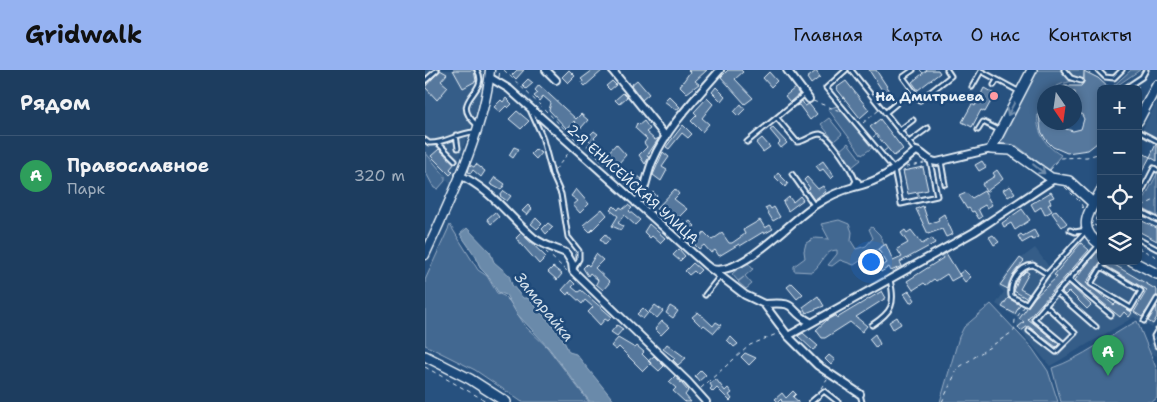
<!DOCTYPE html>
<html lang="ru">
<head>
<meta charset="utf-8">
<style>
  :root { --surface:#1d3d5f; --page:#2a4868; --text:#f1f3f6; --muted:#a0aebd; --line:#3b5674; --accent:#95b2f1 }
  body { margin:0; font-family:"Shantell Sans",sans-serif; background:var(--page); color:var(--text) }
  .controls { position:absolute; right:15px; top:15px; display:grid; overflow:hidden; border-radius:8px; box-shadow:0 2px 8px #0003 }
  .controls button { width:45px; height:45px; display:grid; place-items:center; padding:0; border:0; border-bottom:1px solid var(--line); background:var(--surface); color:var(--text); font:25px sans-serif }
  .compass { position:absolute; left:612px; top:15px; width:45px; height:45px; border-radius:50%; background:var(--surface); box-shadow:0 2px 8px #0003; rotate:167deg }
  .you { position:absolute; left:445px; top:191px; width:18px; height:18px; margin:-12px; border:4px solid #fff; border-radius:50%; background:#1a73e8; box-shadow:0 0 0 8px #1a73e833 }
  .badge { display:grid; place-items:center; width:32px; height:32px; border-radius:50%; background:var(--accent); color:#fff; font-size:16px; font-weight:700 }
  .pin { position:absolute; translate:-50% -41px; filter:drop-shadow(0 1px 2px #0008) }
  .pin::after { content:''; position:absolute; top:26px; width:18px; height:15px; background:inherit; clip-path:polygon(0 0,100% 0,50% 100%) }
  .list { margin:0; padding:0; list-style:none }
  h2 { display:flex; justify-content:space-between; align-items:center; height:65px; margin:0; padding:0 20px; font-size:21px }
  h2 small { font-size:16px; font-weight:400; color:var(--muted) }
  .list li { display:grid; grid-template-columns:32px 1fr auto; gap:15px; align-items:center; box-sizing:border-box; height:80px; padding:0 20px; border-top:1px solid var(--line) }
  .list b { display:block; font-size:19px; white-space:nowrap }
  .list p { margin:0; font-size:16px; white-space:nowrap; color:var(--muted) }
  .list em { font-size:16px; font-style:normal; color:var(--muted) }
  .icon { flex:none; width:28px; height:28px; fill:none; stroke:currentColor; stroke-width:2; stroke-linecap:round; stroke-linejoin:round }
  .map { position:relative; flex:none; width:732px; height:332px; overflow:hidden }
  header { display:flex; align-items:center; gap:30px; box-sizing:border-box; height:70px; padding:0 25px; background:var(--accent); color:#111 }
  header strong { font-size:24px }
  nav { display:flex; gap:28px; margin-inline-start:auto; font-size:18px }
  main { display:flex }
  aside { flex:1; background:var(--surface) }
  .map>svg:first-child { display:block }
  .built { fill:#355d88 }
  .green { fill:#436891; stroke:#96acc4 }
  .water { fill:#6b8aaa; stroke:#9db3c9 }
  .building { fill:#57789d; stroke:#e8f1f8 }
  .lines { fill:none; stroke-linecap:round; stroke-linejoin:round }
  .service-casing { stroke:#e8f1f8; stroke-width:7 }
  .minor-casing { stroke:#e8f1f8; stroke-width:10 }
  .tertiary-casing { stroke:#e8f1f8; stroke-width:11 }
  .secondary-casing { stroke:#e8f1f8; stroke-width:12 }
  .path { stroke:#e8f1f8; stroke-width:1; stroke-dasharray:4 4; stroke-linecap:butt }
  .service { stroke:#1f4a7a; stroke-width:3 }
  .minor { stroke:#1f4a7a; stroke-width:6 }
  .tertiary { stroke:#1f4a7a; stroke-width:8 }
  .secondary { stroke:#1f4a7a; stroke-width:9 }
  .oneway { stroke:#6f8dac }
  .poi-dot { fill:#ff9aa2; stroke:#1f4a7a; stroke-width:2 }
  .labels { text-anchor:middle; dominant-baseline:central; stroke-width:5; stroke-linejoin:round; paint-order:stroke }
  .poi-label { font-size:14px; font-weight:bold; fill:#e8f1f8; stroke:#1f4a7a; text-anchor:end }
  .street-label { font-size:14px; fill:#e8f1f8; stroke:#1f4a7a }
  .water-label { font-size:15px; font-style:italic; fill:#d5e2ec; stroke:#1f4a7a }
</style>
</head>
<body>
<header>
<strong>Gridwalk</strong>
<nav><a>Главная</a><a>Карта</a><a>О нас</a><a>Контакты</a></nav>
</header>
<main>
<aside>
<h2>Рядом<small></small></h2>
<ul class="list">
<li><span class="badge" style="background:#2e9e5b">A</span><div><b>Православное</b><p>Парк</p></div><em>320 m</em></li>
</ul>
</aside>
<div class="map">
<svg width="732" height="332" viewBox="0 0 732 332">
  <rect width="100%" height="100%" fill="#27517f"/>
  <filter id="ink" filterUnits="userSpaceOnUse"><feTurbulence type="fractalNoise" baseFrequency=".02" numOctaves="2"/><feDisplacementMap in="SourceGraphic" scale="10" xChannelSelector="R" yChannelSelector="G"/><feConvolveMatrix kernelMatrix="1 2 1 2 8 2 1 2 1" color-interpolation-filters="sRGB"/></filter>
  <g filter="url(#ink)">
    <path class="built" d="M0 0H61L57 25 25 114 0 85Z
      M732 32V67L717 60Z
      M657 168 676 182V191H693L732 212V249L727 258 709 247 625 296 592 257V248L571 234 579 222 573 216 586 196 610 178 627 201Z
      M732 255V286L725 283V267Z"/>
    <path class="green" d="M612 0H638L641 6 653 11C608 12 598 64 636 85L624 100 592 76 574 73 575 65Z
      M641 0H660L658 9 644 4Z
      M706 0H715L687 19 686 18Z
      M412 36 448 77 437 85 403 39Z
      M404 48 417 64 409 71 396 54Z
      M423 73 436 90 427 97 414 81Z
      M0 82 20 106V111L13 119 9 118 0 101Z
      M732 104V146L715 137Z
      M414 150 424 154 427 162 426 171 431 179 441 176 448 168 444 159 447 157 455 165 459 175 429 195 415 190 407 196 403 195 412 184V180C399 180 397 195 387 202L369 201V196L380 188 379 181 381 173 390 168 404 169 396 154Z
      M25 155 53 200 62 206 72 223 79 226 85 232 101 257 122 277 164 332H97L50 300 0 275V210Z
      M321 191 328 199 320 206 327 214 321 219 313 212 319 207 313 211 307 204Z
      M566 234 607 278 623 301 633 332H515L534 267 539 257Z
      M712 251 732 300V328L727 332H636L627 298C657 288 684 266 712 251Z"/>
    <path class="water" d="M42 158 65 182 69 192 84 205 87 215 98 228H103L136 265 144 282 151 284 190 332H165L123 277 92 244 81 225 73 222 63 206 55 198 51 187 35 164Z"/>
    <path class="building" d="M15 0 22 4 16 11 23 17 12 30 0 17Z
      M28 0H49L51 11 38 18Z
      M92 0H99L91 9 87 5Z
      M144 0 150 6 143 13 137 7Z
      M178 0 160 16 157 13 158 11 156 9 168 0Z
      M263 0H282L270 11 274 14 262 23 255 16 265 2Z
      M303 0H316L318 2 310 9 328 28 320 34 296 7Z
      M444 0H451L467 24 462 28Z
      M502 0H513L515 3 493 20 487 12Z
      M391 1 395 7 386 14 382 8Z
      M659 1 673 8 685 19H676V70L663 80 642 83 628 77 621 70 616 61 614 45 618 31H620V52H638L641 59 648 61 656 59 659 49 656 43 650 40V22H626L640 16H656L659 12Z
      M344 2 352 11 346 17 338 8Z
      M103 9 108 13 101 19 97 15Z
      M212 10 224 24 217 30 206 15Z
      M187 11 191 15 185 20 181 16Z
      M421 11 444 40 435 48 411 18Z
      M114 15 151 49 156 44 163 50 156 58 149 51 142 59 124 40 126 33 118 26 114 31 109 26 113 23 110 20Z
      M291 17 300 26 296 31 287 22Z
      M370 18 374 24 365 32 360 26Z
      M559 18 570 24 560 42 556 40 547 57 537 52 547 34 550 36Z
      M198 23 202 27 194 34 190 30Z
      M244 26 255 37 251 40 239 31Z
      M81 28 87 34 83 38 81 36 75 42 69 37 76 30 78 32Z
      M282 28 288 34 277 48 284 54 277 62 266 51 272 45 269 42Z
      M377 31 380 36 384 34 392 44 385 50 374 35 371 36Z
      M316 34 320 39 313 46 309 42Z
      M92 41 104 51 96 59 84 49Z
      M455 49 478 79 469 86 445 57Z
      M219 51 225 59 221 62 230 70 234 68 222 86 224 87 220 94 214 85 222 77 219 73 222 69 210 58 212 53 214 55Z
      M258 55 267 64 263 68 257 63 244 79 241 77Z
      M348 58 362 73 356 78 353 74 355 72 345 60Z
      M169 61 173 64 169 68 173 72 171 73 182 84 191 74 201 85 193 94 208 106 210 104 217 109 211 123 162 76 166 72 162 68Z
      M337 68 345 77 338 82 331 73Z
      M731 74H732V91L725 87Z
      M89 77 94 79 88 88 84 85Z
      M14 79 30 93 25 99 28 102 25 105 6 86Z
      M111 79 116 83 111 89 106 84Z
      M238 82 244 87 237 97 242 100 236 111 228 105Z
      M716 82 725 87 713 109V87Z
      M398 91 409 106 406 109 398 99 395 101 391 96Z
      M557 91 561 97 554 101 550 95Z
      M51 94 60 101 56 107 48 100 46 103 43 102 45 95 49 97Z
      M498 97 503 120 483 124 478 101Z
      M572 100 578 109 561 122 557 114 570 106 568 103Z
      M353 103 363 113 360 117 350 107Z
      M70 107 80 114 76 120 65 114Z
      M382 107 393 119 398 116 401 121 389 130 382 120 385 118 379 110Z
      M585 116 590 123 583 127 578 120Z
      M151 119 164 134 155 143 148 135 153 131 146 126Z
      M250 119 254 124 249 129 262 139 254 147 261 154 265 151 270 156 260 166 231 139Z
      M79 121 86 126 82 131 75 126Z
      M559 121 567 135 562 138 560 135 553 139 557 147 554 149 549 141 547 142 544 138 542 139 534 126 541 123 547 128Z
      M228 122 232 126 226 132 222 128Z
      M626 122 629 127 624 129 626 133 623 135 627 141 620 145 616 137 610 141 606 134Z
      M375 126 378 130 363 141 358 132 364 127 368 132Z
      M103 135 107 139 102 145 97 141Z
      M203 135 207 138 204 141 215 150 210 155 199 145 193 153 198 156 196 160 189 157 187 156 193 146 185 140 189 136 193 140 195 137 198 139Z
      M344 136 346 139 349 137 355 147 348 151 340 138Z
      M498 136 504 154 514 150 513 148 519 144 528 164 521 167 517 159 503 164 491 139Z
      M177 139 182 145 165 162 158 155Z
      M597 139 605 150 590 160 586 153 579 157 577 153Z
      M631 140 642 153 637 157 627 143Z
      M70 142 74 147 66 154 62 149Z
      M111 148 117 154 112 159 106 154Z
      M713 149 732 158V171L713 161Z
      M335 150 340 158 345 155 348 159 339 164 338 162 315 176 314 174 294 186 290 180 286 183 279 175 274 179 269 174 279 162 287 170 297 163 304 173H307L320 164 318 160Z
      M123 153 128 157 121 164 117 159Z
      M224 154 240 168 235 173 227 166 225 168 219 162Z
      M480 160 482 163 486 160 497 174 507 168 510 173 475 192 477 196 466 201 464 197 456 202 453 198 462 193 453 179 461 174 468 191 477 187 472 179 483 173 476 163Z
      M609 160 613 167 608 170 606 168 597 173 593 166 596 164 598 166Z
      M96 163 121 187 114 194 91 168Z
      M180 164 185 170 180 175 175 169Z
      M568 165 574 172 569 175 564 167Z
      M656 173 664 180 603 249 634 274 631 277 603 256 596 261 593 257 599 252 594 249 610 227 632 207 629 205Z
      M254 179 260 186 255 191 248 185Z
      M672 182 676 185V191L661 213 689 235 691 233 705 241 707 243 704 247 699 242 695 247 650 210Z
      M521 183 535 206 526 211 522 204 511 211 509 209 501 215 499 213 488 220 482 211 518 188 517 186Z
      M171 184 178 190 170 198 185 212 178 220 171 214 173 210 165 203 163 206 158 198 162 194 164 196Z
      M595 188 599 191 588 204 583 219 575 215Z
      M683 191 732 220V226L717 247 709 242 722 220 681 196Z
      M268 193 276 200 272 204 269 201 264 205 260 201Z
      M128 197 137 204 132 210 123 202Z
      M539 200 546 207 540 212 534 204Z
      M601 201 604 203 595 219 604 224 601 228 589 221 594 208Z
      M146 210 150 214 147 217 153 222 156 220 187 247 183 251 180 249 175 255 163 242 168 237 160 230 157 234 144 222 142 225 137 220Z
      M367 213 378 224 372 229 362 217Z
      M644 214 666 235 662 239 644 221 640 225 637 222Z
      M457 221 461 228 431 247 442 256 437 262 425 252 400 268H397L391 260 402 250 411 245 412 248Z
      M484 221 490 230 485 233 479 224Z
      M393 226 399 236 381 243 378 237Z
      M583 228 595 235 590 244 577 237Z
      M230 235 238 241 232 248 224 242Z
      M245 236 253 241 248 248 241 243Z
      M732 236V247L728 254 723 251Z
      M218 238 223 243 218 249 212 244Z
      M273 242 288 256 291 252 296 255 289 263 279 255 277 257 267 247Z
      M472 247 476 254 468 259 464 252Z
      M237 251 244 257 236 265 230 259Z
      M192 255 198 259 192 266 186 262Z
      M378 263 393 276 388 280 373 266Z
      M450 264 455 274 451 278 444 269Z
      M305 266 313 274 309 277 302 270Z
      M193 268 210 278 212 276 219 282 217 284 226 293 218 301 194 277 191 280 186 276Z
      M242 274 261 288 253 295 248 290 250 288 238 279Z
      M320 283 331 288 324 295 316 287Z
      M404 285 410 290 406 295 400 289Z
      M229 286 239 296 234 301 223 291Z
      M276 300 281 305 274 311 270 306Z
      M250 306 263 321 260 325 266 332H260L248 321 251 318 244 312Z
      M291 309 300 321 303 318 307 323 304 325 307 329 305 331 292 318 288 322 285 319 287 317 285 314Z
      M368 321 371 324 368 327 374 332H357L356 329 353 332 350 329 357 323 361 328Z"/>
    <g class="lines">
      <defs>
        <path id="service" d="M421 0 401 18 469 99 476 134 512 126 505 91
          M426 0 491 81
          M488 0 478 7 495 30 526 6 522 0
          M639 0 646 8 656 11
          M673 0 680 7 689 8 697 0
          M0 11 12 0
          M569 15 572 10
          M547 17 556 1 595 22
          M699 19 717 7 721 0
          M106 42 117 66 127 104 136 124 143 167 154 181V189L149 198
          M460 43 472 33
          M352 48 372 72C380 72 387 64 395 64 406 66 427 101 431 111
          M52 55C22 29 66 23 52 0
          M475 60 488 50
          M553 60 558 52 574 60
          M713 61 732 71
          M31 65 33 78
          M0 70 4 73C20 74 32 63 49 62
          M322 72 379 25
          M484 72 503 58
          M14 74 30 90
          M516 91 520 114
          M367 104 389 135
          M713 129 729 98 732 100
          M713 140 732 150
          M674 149 676 150
          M645 160 650 162 661 160
          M713 169 732 179
          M676 197 716 221 706 238 666 214 680 191
          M622 204 608 195C594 196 584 213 586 226L601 234 622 204 661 161
          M644 210 686 245
          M632 223 671 257
          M280 225 295 206
          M620 235 650 263 639 274 609 249C630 224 653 200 674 175
          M719 251 732 229
          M447 255C467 242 471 234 465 210
          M604 261 631 282 639 274
          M732 261 729 266 732 276
          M435 324 437 332
          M386 332 399 321 413 332"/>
        <path id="minor" d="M121 0 131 10
          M187 0 241 67
          M362 0 384 29
          M64 7 84 19 281 195 320 225 339 234 363 266 392 295 435 324
          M34 105C65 118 84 147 109 168 119 176 130 178 141 183L147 193 148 201 263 312 281 332
          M429 117C457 111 470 99 491 81 500 83 502 92 512 92L566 79
          M211 133C222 120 221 105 228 90 242 57 272 27 295 0
          M287 199C316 207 365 151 390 135 402 127 414 121 429 117L432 112
          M339 234C376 231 360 239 385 252
          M363 266 549 162 629 109"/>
        <path id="tertiary" d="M0 185C24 132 60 59 65 0"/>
        <path id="secondary" d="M607 0 566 79 586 80 626 108 644 111 669 134
          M713 51 732 15
          M676 121C664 142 650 158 676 175
          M707 191 732 204
          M0 286 45 309 81 332"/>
      </defs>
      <use href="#service" class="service-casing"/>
      <use href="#minor" class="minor-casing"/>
      <use href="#tertiary" class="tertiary-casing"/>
      <use href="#secondary" class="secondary-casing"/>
      <path class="path" d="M79 0 154 73
        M495 0 498 3
        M74 7 75 0
        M711 19 714 16 713 14
        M541 28 546 20
        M388 31 415 41
        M438 53 454 40
        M448 67 452 64
        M459 81 463 78
        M481 97 499 93
        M130 100 145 81
        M625 100 635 88 662 87 676 83
        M640 117 656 133 658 139
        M493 122V127
        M717 136 732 129
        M669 155 676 158
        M731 158 732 156
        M713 178 732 187
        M121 182 142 201
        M0 297 63 332
        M276 318 325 275 354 263
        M396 318 402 309
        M517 332 533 298 589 261 590 250 599 237"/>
      <use href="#service" class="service"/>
      <use href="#minor" class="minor"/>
      <use href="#tertiary" class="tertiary"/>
      <use href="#secondary" class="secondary"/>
    </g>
    <defs><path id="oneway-shaft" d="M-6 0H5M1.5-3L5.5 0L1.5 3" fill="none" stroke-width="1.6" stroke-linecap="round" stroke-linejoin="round" transform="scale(1.25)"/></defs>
    <g class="oneway">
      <use href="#oneway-shaft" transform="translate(586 39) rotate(118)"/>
      <use href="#oneway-shaft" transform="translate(614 99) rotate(38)"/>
    </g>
  </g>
  <circle class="poi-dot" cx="569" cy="26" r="5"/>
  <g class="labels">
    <g class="poi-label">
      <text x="559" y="26">На Дмитриева</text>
    </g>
    <g class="street-label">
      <text transform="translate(208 114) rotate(42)">2-Я ЕНИСЕЙСКАЯ УЛИЦА</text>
    </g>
    <g class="water-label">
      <text transform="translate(119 237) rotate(51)">Замарайка</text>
    </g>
  </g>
</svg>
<div class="controls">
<button>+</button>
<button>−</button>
<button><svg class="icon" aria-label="locate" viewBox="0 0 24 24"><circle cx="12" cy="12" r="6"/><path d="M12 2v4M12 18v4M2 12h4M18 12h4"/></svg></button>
<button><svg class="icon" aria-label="layers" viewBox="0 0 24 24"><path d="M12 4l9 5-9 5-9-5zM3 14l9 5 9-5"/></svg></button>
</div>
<svg class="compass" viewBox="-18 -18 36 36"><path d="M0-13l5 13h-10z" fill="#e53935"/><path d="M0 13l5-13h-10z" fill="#a0aebd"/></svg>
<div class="you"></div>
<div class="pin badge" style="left:683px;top:306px;background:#2e9e5b">A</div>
</div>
</main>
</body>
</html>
